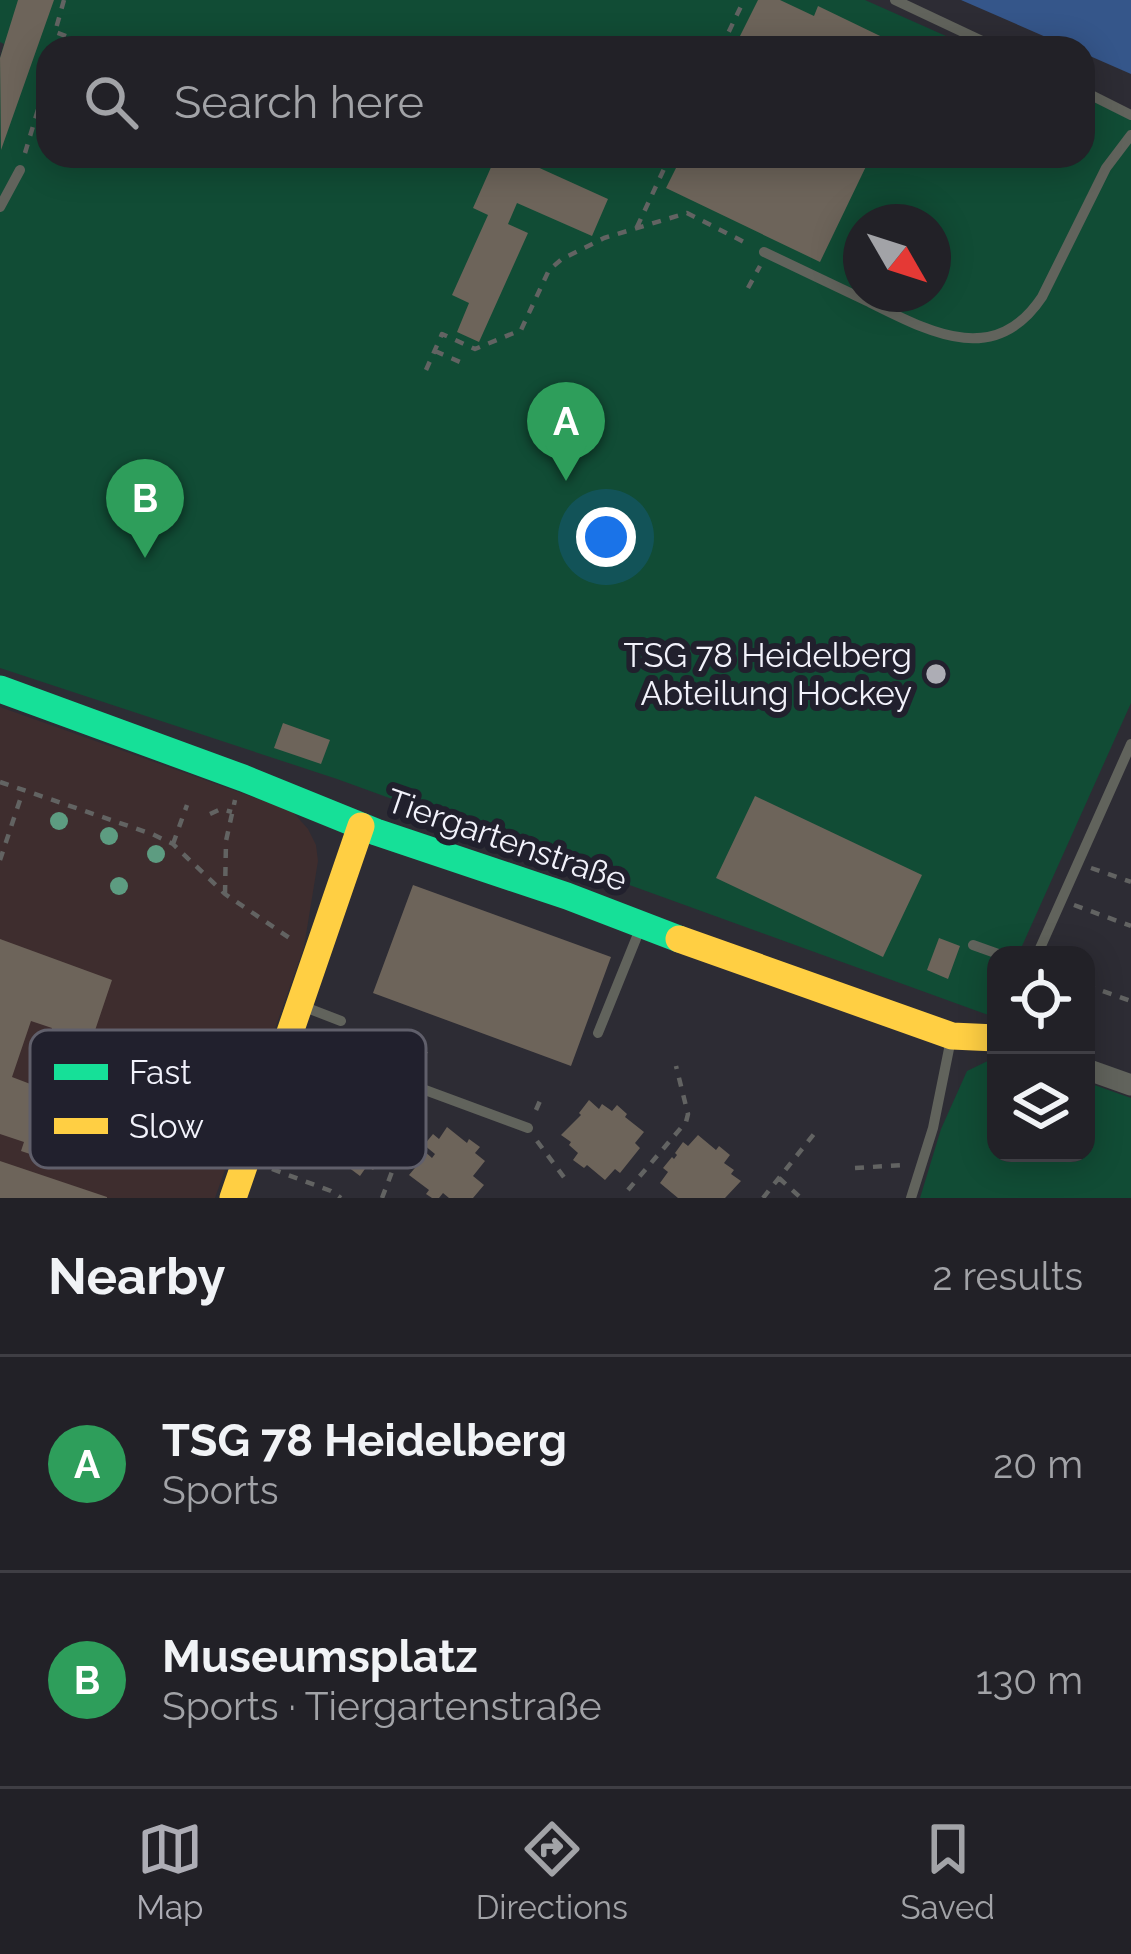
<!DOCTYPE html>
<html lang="en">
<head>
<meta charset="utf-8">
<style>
  :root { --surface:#222127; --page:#2e2e33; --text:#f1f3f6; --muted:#a2a3a7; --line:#3f3e44; --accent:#adadb5 }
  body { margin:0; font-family:Raleway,sans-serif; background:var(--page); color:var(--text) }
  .controls { position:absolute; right:36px; bottom:36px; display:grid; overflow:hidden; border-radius:24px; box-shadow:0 6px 30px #0003 }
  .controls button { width:108px; height:108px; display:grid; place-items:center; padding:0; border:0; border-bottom:3px solid var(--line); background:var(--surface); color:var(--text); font:60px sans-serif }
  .compass { position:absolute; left:843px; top:204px; width:108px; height:108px; border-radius:50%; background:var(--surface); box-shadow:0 6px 30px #0003; rotate:129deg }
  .you { position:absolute; left:606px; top:537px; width:42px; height:42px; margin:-30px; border:9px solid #fff; border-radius:50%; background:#1a73e8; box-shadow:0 0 0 18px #1a73e833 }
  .badge { display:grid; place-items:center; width:78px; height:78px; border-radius:50%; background:var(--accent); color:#fff; font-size:39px; font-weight:700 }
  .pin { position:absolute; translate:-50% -99px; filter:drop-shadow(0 3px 6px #0008) }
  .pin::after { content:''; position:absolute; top:63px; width:42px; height:36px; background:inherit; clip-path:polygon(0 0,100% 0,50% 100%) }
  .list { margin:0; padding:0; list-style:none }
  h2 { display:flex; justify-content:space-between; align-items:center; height:156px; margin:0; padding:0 48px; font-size:51px }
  h2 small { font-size:39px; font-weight:400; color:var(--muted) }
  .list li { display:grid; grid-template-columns:78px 1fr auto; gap:36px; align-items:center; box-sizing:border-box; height:216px; padding:0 48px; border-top:3px solid var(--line) }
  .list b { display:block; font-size:45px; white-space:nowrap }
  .list p { margin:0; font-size:39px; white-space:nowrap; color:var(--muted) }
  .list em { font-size:39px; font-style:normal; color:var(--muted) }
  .icon { flex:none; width:66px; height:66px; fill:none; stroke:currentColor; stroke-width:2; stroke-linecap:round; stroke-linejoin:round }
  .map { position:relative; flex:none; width:1131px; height:1198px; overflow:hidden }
  .search { position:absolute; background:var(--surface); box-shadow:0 6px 30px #0003; left:36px; right:36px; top:36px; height:132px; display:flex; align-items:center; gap:30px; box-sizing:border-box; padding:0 42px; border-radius:36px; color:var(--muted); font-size:45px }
  .sheet { height:588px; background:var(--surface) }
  nav { display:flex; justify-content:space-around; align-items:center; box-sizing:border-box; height:168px; border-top:3px solid var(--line); background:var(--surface); font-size:33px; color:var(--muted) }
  nav a { display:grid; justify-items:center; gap:6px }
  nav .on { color:var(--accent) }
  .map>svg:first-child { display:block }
  .education { fill:#3e2d2e }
  .green { fill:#114c35; fill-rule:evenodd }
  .water { fill:#35568a }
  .building { fill:#6d645a; fill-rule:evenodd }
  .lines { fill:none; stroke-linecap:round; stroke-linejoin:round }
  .path { stroke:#626362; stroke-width:4.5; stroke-dasharray:9 9; stroke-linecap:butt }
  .lane { stroke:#61635c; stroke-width:10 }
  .street { stroke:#61635c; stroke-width:21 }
  .fast { stroke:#16e098; stroke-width:27 }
  .slow { stroke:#ffcf43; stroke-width:27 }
  .tree { fill:#5d9c81 }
  .poi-dot { fill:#adadb5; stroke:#21202d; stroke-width:4.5 }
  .labels { text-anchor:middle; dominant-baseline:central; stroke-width:12; stroke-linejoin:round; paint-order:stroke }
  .poi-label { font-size:33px; fill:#f2f2fb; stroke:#21202d; text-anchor:end }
  .street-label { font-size:33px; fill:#f2f2fb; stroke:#21202d }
  .key { fill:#21202d; stroke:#605f6b; stroke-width:3 }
  .key-label { font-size:33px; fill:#f2f2fb }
</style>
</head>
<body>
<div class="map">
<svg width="1131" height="1198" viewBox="0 0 1131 1198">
  <rect width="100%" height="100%" fill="#2d2c34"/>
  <path class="education" d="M0 707 292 811 308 829 316 845 318 861 304 947 215 1198H0Z"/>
  <path class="green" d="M0 0H865L973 48H48V156H1083V97L1131 119V703L1018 955H996V1005L991 1016 337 779 0 668V58L4 44 0 42ZM861 222H933V294H861Z
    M996 1057V1153H1086V1082L1131 1098V1198H920L941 1129 967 1071Z"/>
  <path class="water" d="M961 0H1131V74L1083 53V48H1071Z"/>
  <path class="building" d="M18 0H54L1 150 0 58Z
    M758 0H780L814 16 818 6 905 48H734Z
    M496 156H513L608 199 592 236 517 203 508 224 528 233 479 342 457 332 469 303 452 295 488 215 473 208Z
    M682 156H871L820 262 666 188Z
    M283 723 330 740 321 764 274 748Z
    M755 796 922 875 883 957 716 878Z
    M413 885 611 957 571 1066 373 993Z
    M939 938 960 946 948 979 927 970Z
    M0 939 112 980 51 1161 21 1151 24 1142 0 1134ZM31 1021 52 1028 33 1085 12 1077Z
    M342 1096 353 1104 355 1101 365 1109 370 1102 380 1110 377 1114 397 1130 388 1141 393 1145 385 1155 375 1147 371 1152 381 1160 373 1170 367 1166 360 1176 340 1161 337 1164 327 1156 332 1149 322 1141 326 1137 316 1129 335 1110Z
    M589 1100 599 1109 602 1104 612 1111 617 1105 627 1114 625 1117 644 1132 635 1143 640 1148 620 1173 615 1169 605 1180 587 1165 584 1168 573 1160 578 1153 569 1145 571 1142 561 1135 581 1115 579 1113Z
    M447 1127 467 1143 469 1139 480 1147 475 1153 485 1161 473 1176 484 1185 473 1198H449L443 1193 439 1198H432L426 1194 429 1190 409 1175 419 1163 414 1159 422 1149 432 1158 435 1154 424 1145 433 1134 439 1139Z
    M698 1135 716 1150 719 1146 730 1155 724 1163 734 1170 731 1174 741 1181 725 1198H678L660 1183 668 1172 663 1168 672 1157 674 1159 677 1155 675 1153 683 1142 688 1146Z
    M0 1161 107 1197V1198H0Z"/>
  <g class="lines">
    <path class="path" d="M64 0 55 32 74 39 78 48
      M721 48 744 0
      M1047 48 1054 33
      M25 153 48 76
      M637 227 670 156
      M748 288 760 266
      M435 351 460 362
      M426 370 442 334 475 349 521 330 549 270 562 259 604 238 687 213 748 244
      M0 782 152 834 173 844 225 894 291 939
      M210 814 221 809 232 812
      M173 844 187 805
      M0 860 23 791
      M1091 868 1131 882
      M225 894 226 841 235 800
      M1074 905 1131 926
      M1086 985 1131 1001
      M421 1070 426 1052
      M536 1110 543 1094
      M537 1141 566 1180
      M855 1168 903 1165
      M272 1169 331 1191 341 1198
      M779 1178 801 1198
      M628 1190 686 1122 688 1114 676 1066
      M382 1198 409 1127 413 1104
      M763 1198 814 1134"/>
    <path class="lane" d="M895 0 997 48
      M1083 91 1131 115
      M0 207 20 170
      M764 252C798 268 833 285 867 301 928 331 994 369 1042 297L1106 168 1131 135
      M973 945 1001 955
      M1037 955 1131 744
      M302 1006 341 1021
      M598 1033 640 929
      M288 1046 417 1087 528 1128
      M911 1198 933 1128 951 1039"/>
    <path class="street" d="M1086 1069 1131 1085"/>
    <path class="fast" d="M0 689 243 778 376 832 567 896 679 939"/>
    <path class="slow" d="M679 939 952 1036 996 1038
      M233 1198 361 826"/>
  </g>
  <g class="tree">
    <circle cx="59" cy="821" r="9"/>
    <circle cx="109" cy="836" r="9"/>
    <circle cx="156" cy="854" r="9"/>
    <circle cx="119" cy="886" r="9"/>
  </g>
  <circle class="poi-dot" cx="936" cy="674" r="12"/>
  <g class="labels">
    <g class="poi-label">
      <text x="912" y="655">TSG 78 Heidelberg<tspan x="912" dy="38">Abteilung Hockey</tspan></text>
    </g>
    <g class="street-label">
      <text transform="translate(507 840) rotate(19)">Tiergartenstraße</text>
    </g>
  </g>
  <rect x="30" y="1030" width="396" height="138" rx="18" class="key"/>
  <rect x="54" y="1064" width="54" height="16" fill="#16e098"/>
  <rect x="54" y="1118" width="54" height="16" fill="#ffcf43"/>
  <g class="key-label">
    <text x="129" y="1084">Fast</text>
    <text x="129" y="1138">Slow</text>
  </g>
</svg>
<div class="controls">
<button><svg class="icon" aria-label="locate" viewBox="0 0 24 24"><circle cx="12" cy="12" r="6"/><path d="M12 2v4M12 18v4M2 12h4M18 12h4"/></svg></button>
<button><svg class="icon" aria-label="layers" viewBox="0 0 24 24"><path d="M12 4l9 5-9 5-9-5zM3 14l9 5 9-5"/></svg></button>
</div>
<svg class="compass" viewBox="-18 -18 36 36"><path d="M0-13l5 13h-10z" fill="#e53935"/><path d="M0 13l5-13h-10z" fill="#a2a3a7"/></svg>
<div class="you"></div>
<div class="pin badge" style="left:566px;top:481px;background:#2e9e5b">A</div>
<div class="pin badge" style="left:145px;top:558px;background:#2e9e5b">B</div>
<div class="search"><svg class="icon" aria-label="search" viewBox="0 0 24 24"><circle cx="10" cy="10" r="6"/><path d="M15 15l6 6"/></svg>Search here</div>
</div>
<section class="sheet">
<h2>Nearby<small>2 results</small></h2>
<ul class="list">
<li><span class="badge" style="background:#2e9e5b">A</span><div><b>TSG 78 Heidelberg</b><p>Sports</p></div><em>20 m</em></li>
<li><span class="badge" style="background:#2e9e5b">B</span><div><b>Museumsplatz</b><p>Sports · Tiergartenstraße</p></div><em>130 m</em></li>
</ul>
</section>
<nav>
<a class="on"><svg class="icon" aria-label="map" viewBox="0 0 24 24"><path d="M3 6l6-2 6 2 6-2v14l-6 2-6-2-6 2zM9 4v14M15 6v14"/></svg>Map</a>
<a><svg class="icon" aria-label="directions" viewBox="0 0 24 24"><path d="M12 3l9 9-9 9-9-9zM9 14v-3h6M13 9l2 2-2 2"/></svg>Directions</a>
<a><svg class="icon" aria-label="saved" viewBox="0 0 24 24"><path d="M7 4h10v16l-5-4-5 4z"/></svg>Saved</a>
</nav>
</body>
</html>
